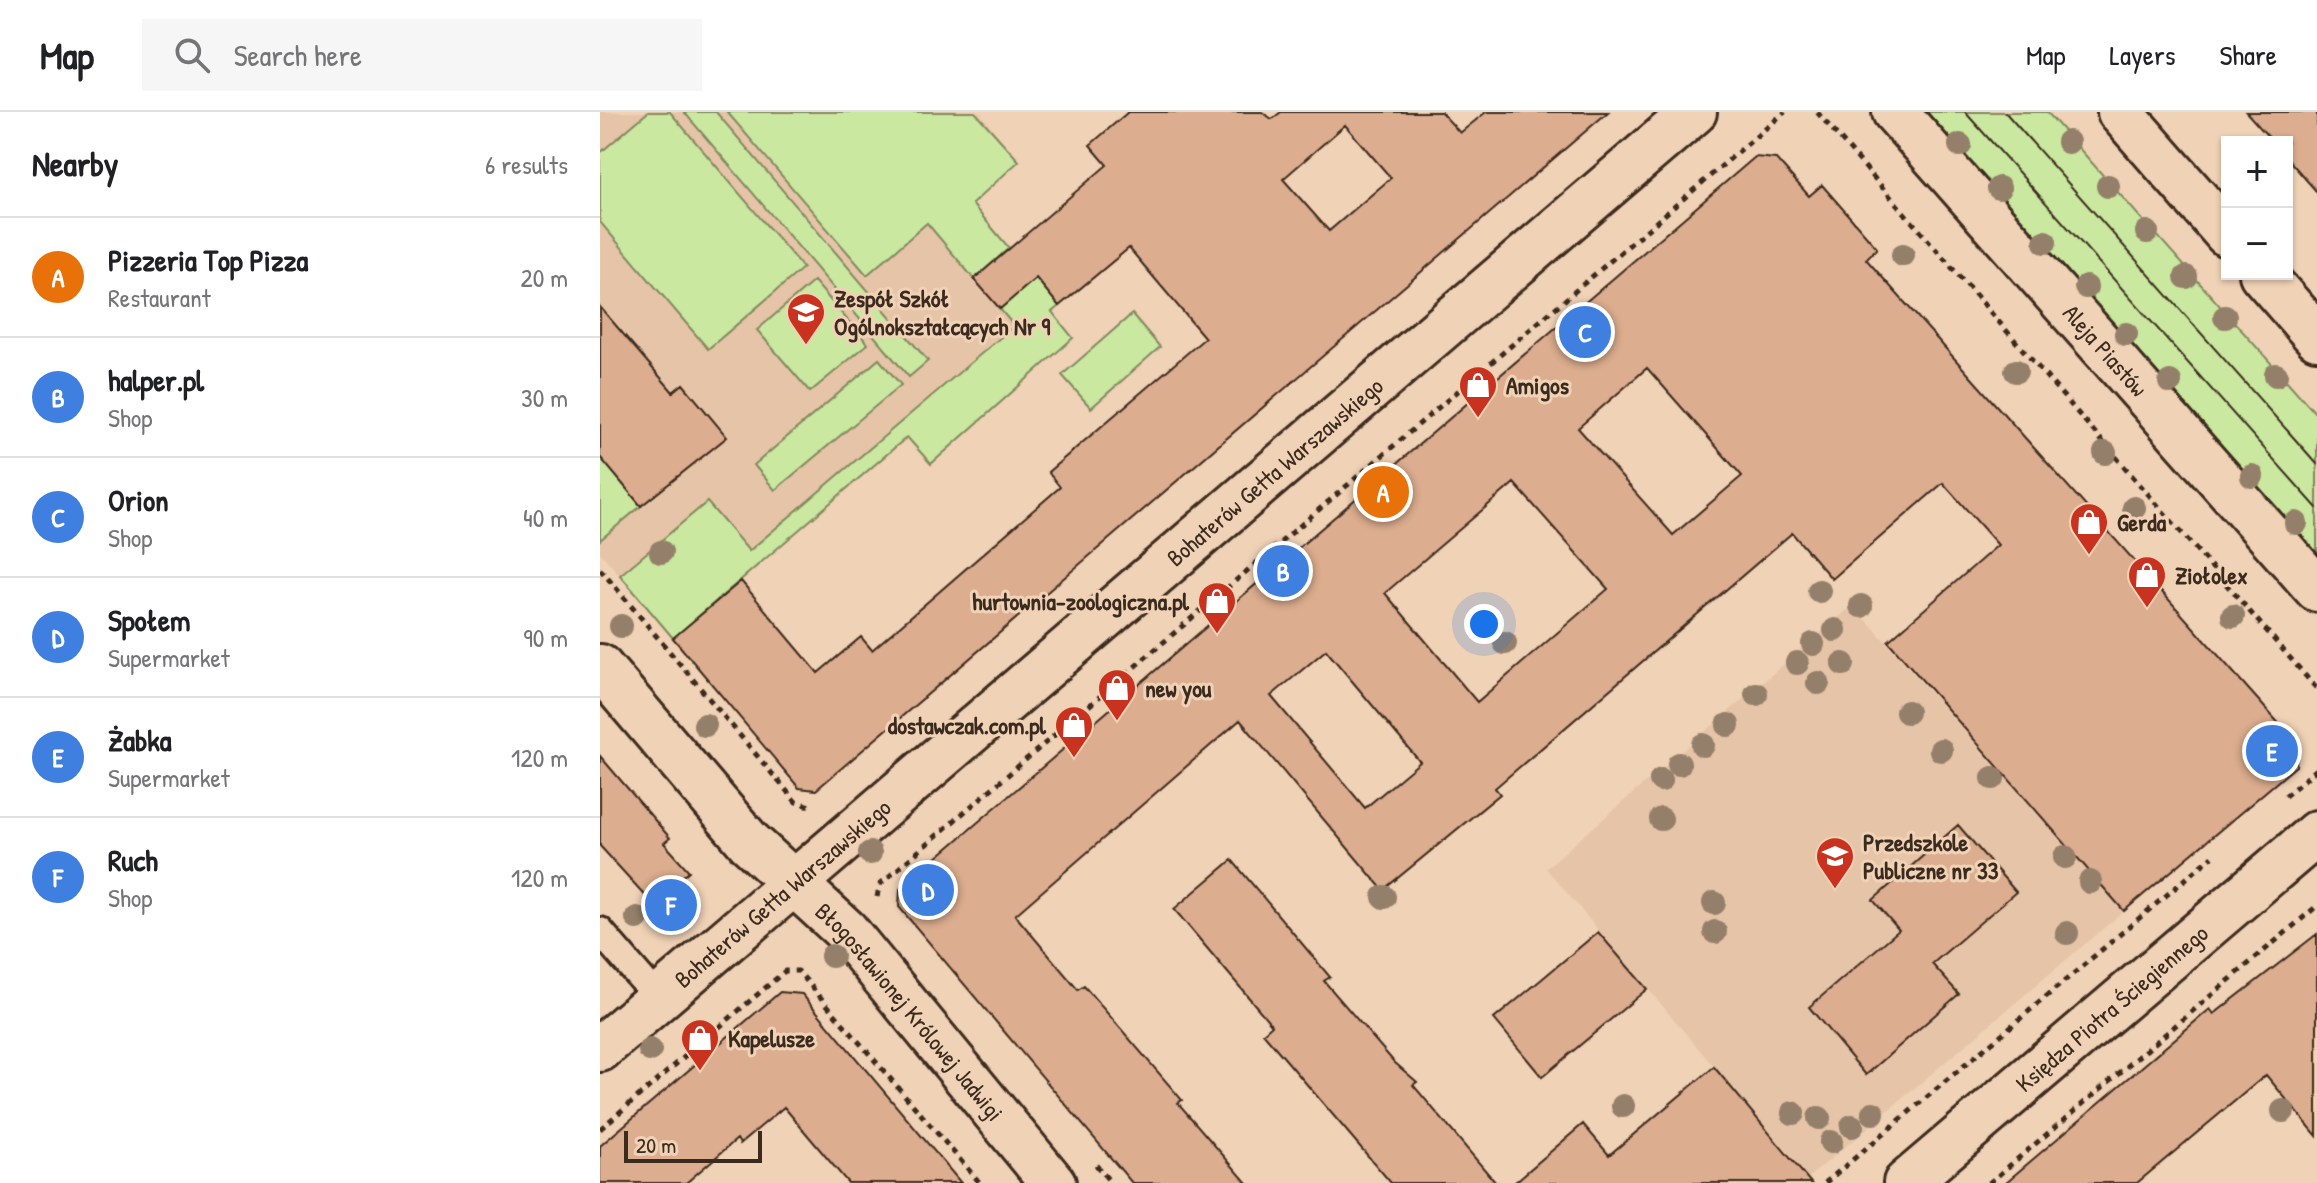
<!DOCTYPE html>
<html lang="en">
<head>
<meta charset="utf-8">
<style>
  :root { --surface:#fff; --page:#f6f6f6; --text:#202124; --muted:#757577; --line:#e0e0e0; --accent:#d93025 }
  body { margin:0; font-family:"Patrick Hand",sans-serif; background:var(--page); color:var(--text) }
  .controls { position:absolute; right:24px; top:24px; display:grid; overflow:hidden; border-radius:0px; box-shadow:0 2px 6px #0004 }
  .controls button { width:72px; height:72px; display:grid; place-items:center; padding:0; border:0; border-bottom:2px solid var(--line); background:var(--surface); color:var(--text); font:40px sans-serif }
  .scale { position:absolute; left:24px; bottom:20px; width:138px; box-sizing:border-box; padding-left:8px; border:4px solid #3b2a1e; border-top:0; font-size:22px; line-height:28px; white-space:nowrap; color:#3b2a1e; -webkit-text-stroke:6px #f0d2b6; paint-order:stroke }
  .you { position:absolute; left:884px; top:512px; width:28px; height:28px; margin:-20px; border:6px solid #fff; border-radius:50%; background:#1a73e8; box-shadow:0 0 0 12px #1a73e833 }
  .badge { display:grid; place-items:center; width:52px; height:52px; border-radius:50%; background:var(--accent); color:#fff; font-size:26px; font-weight:700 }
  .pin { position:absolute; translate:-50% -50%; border:4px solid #fff; box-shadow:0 2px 8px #0006 }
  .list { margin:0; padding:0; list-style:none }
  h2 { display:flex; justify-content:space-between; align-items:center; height:104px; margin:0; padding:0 32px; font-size:34px }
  h2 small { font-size:26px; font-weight:400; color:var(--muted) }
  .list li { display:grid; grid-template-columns:52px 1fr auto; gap:24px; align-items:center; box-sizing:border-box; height:120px; padding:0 32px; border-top:2px solid var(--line) }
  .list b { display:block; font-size:30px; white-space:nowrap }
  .list p { margin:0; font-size:26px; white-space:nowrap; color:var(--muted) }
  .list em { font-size:26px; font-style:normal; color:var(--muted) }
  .icon { flex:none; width:44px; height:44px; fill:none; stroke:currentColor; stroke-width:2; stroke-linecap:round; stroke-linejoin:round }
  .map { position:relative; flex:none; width:1717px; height:1071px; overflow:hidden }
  header { display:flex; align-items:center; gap:48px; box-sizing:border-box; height:112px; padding:0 40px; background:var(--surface); border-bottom:2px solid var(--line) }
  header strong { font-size:38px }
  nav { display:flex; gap:44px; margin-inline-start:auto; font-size:28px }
  .search { width:560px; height:72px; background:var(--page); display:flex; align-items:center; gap:20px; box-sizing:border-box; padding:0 28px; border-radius:0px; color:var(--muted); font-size:30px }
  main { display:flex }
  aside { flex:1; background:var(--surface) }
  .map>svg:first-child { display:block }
  .built { fill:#e6c4a7 }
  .green { fill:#cae89f; stroke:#82895e; stroke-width:2 }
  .building { fill:#dcad8e; stroke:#3b2a1e; stroke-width:2; fill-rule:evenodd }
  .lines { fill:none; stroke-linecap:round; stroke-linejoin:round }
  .lane-casing { stroke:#3b2a1e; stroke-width:32 }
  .street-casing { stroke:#3b2a1e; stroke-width:50 }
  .secondary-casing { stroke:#3b2a1e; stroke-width:50 }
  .path { stroke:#3b2a1e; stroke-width:5; stroke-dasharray:6 6; stroke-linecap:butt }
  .lane { stroke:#f0d2b6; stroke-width:26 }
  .street { stroke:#f0d2b6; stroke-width:44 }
  .secondary { stroke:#f0d2b6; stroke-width:44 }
  .tram { stroke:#3b2a1e; stroke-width:2 }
  .tree { fill:#94806a }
  .labels { text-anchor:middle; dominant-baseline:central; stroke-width:6; stroke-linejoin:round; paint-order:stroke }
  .poi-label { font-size:24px; font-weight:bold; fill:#3b2a1e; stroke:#f0d2b6; text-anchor:start }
  .street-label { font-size:24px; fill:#3b2a1e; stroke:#f0d2b6 }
</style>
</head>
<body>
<header>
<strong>Map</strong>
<div class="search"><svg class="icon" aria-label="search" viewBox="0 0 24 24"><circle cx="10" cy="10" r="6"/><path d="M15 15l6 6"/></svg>Search here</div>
<nav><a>Map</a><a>Layers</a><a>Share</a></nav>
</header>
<main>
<aside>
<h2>Nearby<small>6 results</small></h2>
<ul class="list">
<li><span class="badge" style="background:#e8710a">A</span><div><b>Pizzeria Top Pizza</b><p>Restaurant</p></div><em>20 m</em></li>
<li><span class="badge" style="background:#3f7fe0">B</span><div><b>halper.pl</b><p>Shop</p></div><em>30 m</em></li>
<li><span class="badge" style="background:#3f7fe0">C</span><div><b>Orion</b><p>Shop</p></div><em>40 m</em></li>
<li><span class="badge" style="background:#3f7fe0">D</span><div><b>Społem</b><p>Supermarket</p></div><em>90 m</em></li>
<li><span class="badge" style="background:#3f7fe0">E</span><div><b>Żabka</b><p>Supermarket</p></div><em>120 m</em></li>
<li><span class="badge" style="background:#3f7fe0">F</span><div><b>Ruch</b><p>Shop</p></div><em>120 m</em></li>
</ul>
</aside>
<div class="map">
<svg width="1717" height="1071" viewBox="0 0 1717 1071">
  <rect width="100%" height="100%" fill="#f0d2b6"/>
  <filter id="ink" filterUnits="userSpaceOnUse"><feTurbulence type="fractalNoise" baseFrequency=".0125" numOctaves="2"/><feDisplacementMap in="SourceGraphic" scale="16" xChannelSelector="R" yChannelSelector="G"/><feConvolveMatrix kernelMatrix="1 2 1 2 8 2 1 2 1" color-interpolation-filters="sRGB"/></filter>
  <g filter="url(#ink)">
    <path class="built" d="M0 0H379L419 49 372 92 409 136 375 166 400 196 436 166 459 194 73 526 0 440Z
      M1253 493 1524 799 1208 1066 946 756Z"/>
    <path class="green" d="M48 0H70L203 156 108 237 0 110V41Z
      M84 0H116L328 249 309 265Z
      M127 0H375L419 49 372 92 409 136 374 167 327 111 267 163Z
      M1325 0H1447L1546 112 1550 110 1557 118 1555 121 1717 303V441L1487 182 1484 184 1476 175 1479 172 1445 134 1442 136 1434 128 1437 125Z
      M436 166 459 194 452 200 473 226 331 352 307 325 73 526 20 463 107 390 149 439 414 214 400 197Z
      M214 169 268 232 210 280 157 218Z
      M532 202 560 235 491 296 462 263Z
      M279 247 301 273 175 378 154 353Z
      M0 345 41 394 0 428Z"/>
    <path class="building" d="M528 0H662L672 7 681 0H841L860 21 886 0H1008L216 678 199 676 73 526 141 469 218 561 261 525 272 538 460 375 448 360 605 226 529 136 459 194 436 166 400 197 374 167 507 53 490 33ZM745 13 791 66 729 119 683 67Z
      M1646 0H1717V80L1687 46V30H1673Z
      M1155 45 1176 47 1209 84 1222 73 1277 136 1266 147 1698 633 1696 654 1524 799 1288 529 1398 433 1343 371 1232 467 1192 421 895 676 900 682 783 778 640 608 415 803 478 878 484 874 582 988 578 991 647 1071H532L299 795 300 777ZM1047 256 1142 364 1073 423 978 316ZM914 371 1008 477 877 590 785 481ZM726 538 820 650 765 696 671 584Z
      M0 195 73 280 83 272 127 325 41 394 0 345Z
      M0 644 70 726 64 731 89 759 52 791 0 734Z
      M1358 713 1416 780 1332 852 1359 882 1266 963 1209 895 1299 818 1273 788Z
      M632 748 730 865 724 869 794 950 817 970 813 973 896 1071H791L663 921 672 913 574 797Z
      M998 820 1047 877 942 965 894 907Z
      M1717 822V1024L1666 963 1537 1071H1405L1610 897 1614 902Z
      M180 880 202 882 361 1071H248L184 995 140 1032 137 1027 86 1071H0V1034Z
      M1114 955 1211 1071H914L983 1012 1009 1043Z"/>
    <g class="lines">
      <defs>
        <path id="lane" d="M0 819 59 887"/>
        <g id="street">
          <path id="s1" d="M0 555 149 730 246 819 453 1071"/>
          <path id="s2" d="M0 937 1094 0"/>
          <path id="s3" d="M1306 1071 1717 721"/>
        </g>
        <g id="secondary">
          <path id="s4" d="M1295 0 1717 477"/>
          <path d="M1520 0 1627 122"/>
          <path d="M1662 162 1717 225"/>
        </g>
      </defs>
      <use href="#lane" class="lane-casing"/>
      <use href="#street" class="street-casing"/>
      <use href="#secondary" class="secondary-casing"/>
      <path class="path" d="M1217 0 1717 577
        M0 457 196 690 214 695
        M1685 684 1717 657
        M277 785 280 772 1185 0
        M0 1017 185 859H198L380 1071
        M496 1053 511 1071
        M1225 1071 1613 744
        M1389 1071 1717 794"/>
      <use href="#lane" class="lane"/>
      <use href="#street" class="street"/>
      <use href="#secondary" class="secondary"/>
      <path class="tram" d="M1365 0 1717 396
        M1405 0 1717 352"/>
    </g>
    <g class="tree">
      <circle cx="1468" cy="30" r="12"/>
      <circle cx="1360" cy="33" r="12"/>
      <circle cx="1508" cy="74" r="12"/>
      <circle cx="1399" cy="76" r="12"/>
      <circle cx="1547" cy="120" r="12"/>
      <circle cx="1445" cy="130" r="12"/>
      <circle cx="1303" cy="143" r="12"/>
      <circle cx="1586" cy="165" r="12"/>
      <circle cx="1486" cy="175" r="12"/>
      <circle cx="1625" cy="205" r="12"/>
      <circle cx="1526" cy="222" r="12"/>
      <circle cx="1416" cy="259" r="12"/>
      <circle cx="1676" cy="263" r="12"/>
      <circle cx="1570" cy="270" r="12"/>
      <circle cx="1505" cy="341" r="12"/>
      <circle cx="1652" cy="364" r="12"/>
      <circle cx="1534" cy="396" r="12"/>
      <circle cx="1696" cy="411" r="12"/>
      <circle cx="61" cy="440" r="12"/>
      <circle cx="1219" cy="479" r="12"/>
      <circle cx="1261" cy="494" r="12"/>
      <circle cx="1633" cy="504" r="12"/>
      <circle cx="21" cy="514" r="12"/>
      <circle cx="1235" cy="518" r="12"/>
      <circle cx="905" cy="531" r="12"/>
      <circle cx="1213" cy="532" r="12"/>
      <circle cx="1197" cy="551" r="12"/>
      <circle cx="1243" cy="552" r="12"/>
      <circle cx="1218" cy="571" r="12"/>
      <circle cx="1156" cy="582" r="12"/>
      <circle cx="1307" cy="600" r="12"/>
      <circle cx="105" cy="613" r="12"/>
      <circle cx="1128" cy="613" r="12"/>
      <circle cx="1103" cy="633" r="12"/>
      <circle cx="1341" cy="638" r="12"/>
      <circle cx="1079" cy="652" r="12"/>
      <circle cx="1393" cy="666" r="12"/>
      <circle cx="1061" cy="668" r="12"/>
      <circle cx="1061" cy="707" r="12"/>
      <circle cx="270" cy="741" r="12"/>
      <circle cx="1465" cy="745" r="12"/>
      <circle cx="1490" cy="770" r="12"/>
      <circle cx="784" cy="785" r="12"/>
      <circle cx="1114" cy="791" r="12"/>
      <circle cx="37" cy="806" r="12"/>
      <circle cx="1115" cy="820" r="12"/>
      <circle cx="1467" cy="821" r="12"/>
      <circle cx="232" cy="844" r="12"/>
      <circle cx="50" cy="938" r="12"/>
      <circle cx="1023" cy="994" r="12"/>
      <circle cx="1683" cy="999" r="12"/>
      <circle cx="1193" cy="1001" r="12"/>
      <circle cx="1273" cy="1001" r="12"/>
      <circle cx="1219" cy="1006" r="12"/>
      <circle cx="1252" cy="1014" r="12"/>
      <circle cx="1231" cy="1030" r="12"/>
    </g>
  </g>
  <defs>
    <symbol id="school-pin" viewBox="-11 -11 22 30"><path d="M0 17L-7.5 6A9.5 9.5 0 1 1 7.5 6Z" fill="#c8321e" stroke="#f0d2b6"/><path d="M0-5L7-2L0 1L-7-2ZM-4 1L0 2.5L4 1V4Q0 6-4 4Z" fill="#fff"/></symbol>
    <symbol id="shop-pin" viewBox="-11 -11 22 30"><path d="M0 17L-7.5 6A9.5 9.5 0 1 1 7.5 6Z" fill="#c8321e" stroke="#f0d2b6"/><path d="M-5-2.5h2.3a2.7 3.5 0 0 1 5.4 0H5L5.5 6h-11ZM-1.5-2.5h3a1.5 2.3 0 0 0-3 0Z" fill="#fff"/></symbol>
  </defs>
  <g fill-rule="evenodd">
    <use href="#school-pin" x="184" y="178" width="44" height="60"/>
    <use href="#shop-pin" x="856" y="251" width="44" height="60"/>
    <use href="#shop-pin" x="1467" y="388" width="44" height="60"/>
    <use href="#shop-pin" x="1525" y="441" width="44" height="60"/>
    <use href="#shop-pin" x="595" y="467" width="44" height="60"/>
    <use href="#shop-pin" x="495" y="554" width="44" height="60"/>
    <use href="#shop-pin" x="452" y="591" width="44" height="60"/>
    <use href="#school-pin" x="1213" y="722" width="44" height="60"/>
    <use href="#shop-pin" x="78" y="904" width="44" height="60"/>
  </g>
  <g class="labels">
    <g class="poi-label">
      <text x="234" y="186">Zespół Szkół<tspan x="234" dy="28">Ogólnokształcących Nr 9</tspan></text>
      <text x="906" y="273">Amigos</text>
      <text x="1517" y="410">Gerda</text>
      <text x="1575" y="463">Ziołolex</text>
      <text x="589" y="489" text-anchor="end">hurtownia-zoologiczna.pl</text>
      <text x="545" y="576">new you</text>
      <text x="446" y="613" text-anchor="end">dostawczak.com.pl</text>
      <text x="1263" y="730">Przedszkole<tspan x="1263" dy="28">Publiczne nr 33</tspan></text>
      <text x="128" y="926">Kapelusze</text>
    </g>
    <g class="street-label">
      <text stroke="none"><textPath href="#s4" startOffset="318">Aleja Piastów</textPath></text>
      <text stroke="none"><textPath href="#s2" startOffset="888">Bohaterów Getta Warszawskiego</textPath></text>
      <text stroke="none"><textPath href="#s2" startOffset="240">Bohaterów Getta Warszawskiego</textPath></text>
      <text stroke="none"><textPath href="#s3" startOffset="270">Księdza Piotra Ściegiennego</textPath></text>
      <text stroke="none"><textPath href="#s1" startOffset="464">Błogosławionej Królowej Jadwigi</textPath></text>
    </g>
  </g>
</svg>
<div class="controls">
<button>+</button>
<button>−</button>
</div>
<div class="scale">20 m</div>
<div class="you"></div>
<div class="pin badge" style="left:783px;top:380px;background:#e8710a">A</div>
<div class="pin badge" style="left:683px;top:459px;background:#3f7fe0">B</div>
<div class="pin badge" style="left:985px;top:220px;background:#3f7fe0">C</div>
<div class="pin badge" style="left:328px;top:778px;background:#3f7fe0">D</div>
<div class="pin badge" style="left:1672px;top:639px;background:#3f7fe0">E</div>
<div class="pin badge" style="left:71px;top:793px;background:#3f7fe0">F</div>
</div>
</main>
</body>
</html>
